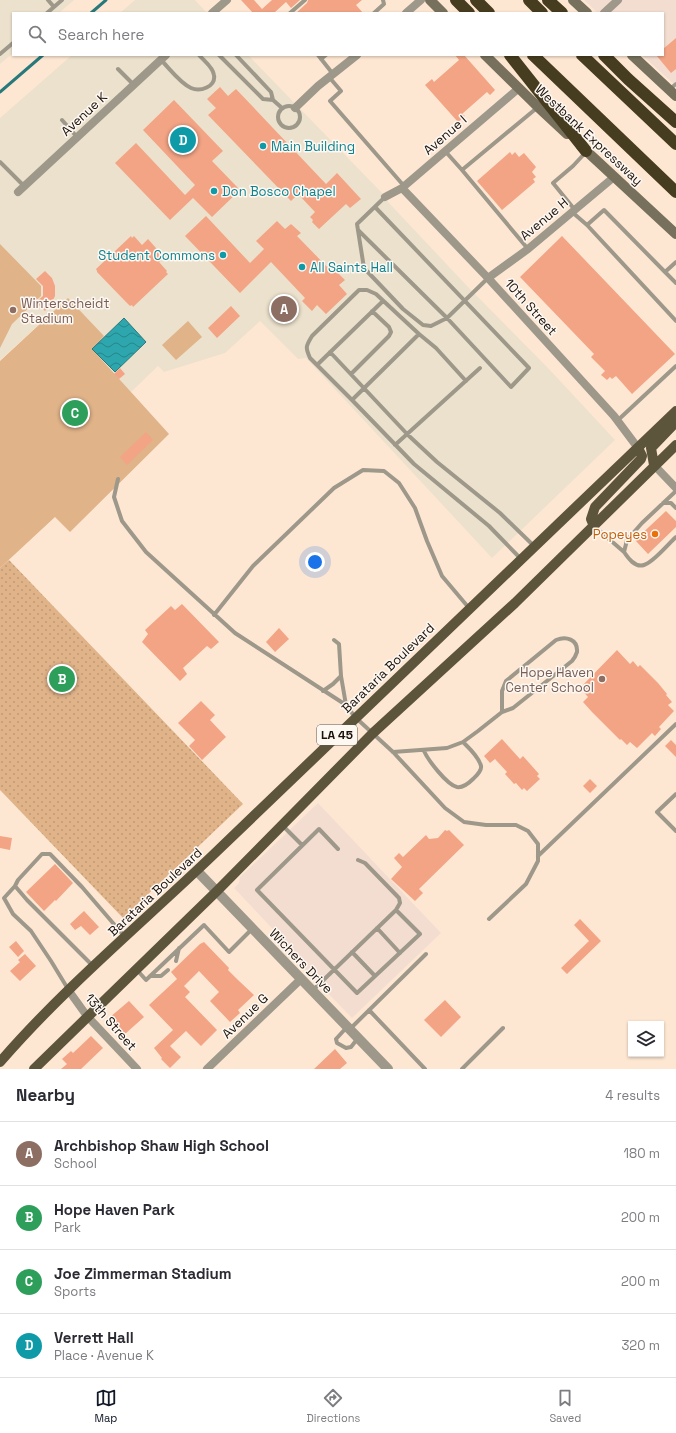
<!DOCTYPE html>
<html lang="en">
<head>
<meta charset="utf-8">
<style>
  :root { --surface:#fff; --page:#f2f2f3; --text:#2b2b33; --muted:#7c7c81; --line:#e1e1e2; --accent:#111827 }
  body { margin:0; font-family:"Space Grotesk",sans-serif; background:var(--page); color:var(--text) }
  .controls { position:absolute; right:12px; bottom:12px; display:grid; overflow:hidden; border-radius:0px; box-shadow:0 1px 3px #0004 }
  .controls button { width:36px; height:36px; display:grid; place-items:center; padding:0; border:0; border-bottom:1px solid var(--line); background:var(--surface); color:var(--text); font:20px sans-serif }
  .you { position:absolute; left:315px; top:562px; width:14px; height:14px; margin:-10px; border:3px solid #fff; border-radius:50%; background:#1a73e8; box-shadow:0 0 0 6px #1a73e833 }
  .badge { display:grid; place-items:center; width:26px; height:26px; border-radius:50%; background:var(--accent); color:#fff; font-size:13px; font-weight:700 }
  .pin { position:absolute; translate:-50% -50%; border:2px solid #fff; box-shadow:0 1px 4px #0006 }
  .list { margin:0; padding:0; list-style:none }
  h2 { display:flex; justify-content:space-between; align-items:center; height:52px; margin:0; padding:0 16px; font-size:17px }
  h2 small { font-size:13px; font-weight:400; color:var(--muted) }
  .list li { display:grid; grid-template-columns:26px 1fr auto; gap:12px; align-items:center; box-sizing:border-box; height:64px; padding:0 16px; border-top:1px solid var(--line) }
  .list b { display:block; font-size:15px; white-space:nowrap }
  .list p { margin:0; font-size:13px; white-space:nowrap; color:var(--muted) }
  .list em { font-size:13px; font-style:normal; color:var(--muted) }
  .icon { flex:none; width:22px; height:22px; fill:none; stroke:currentColor; stroke-width:2; stroke-linecap:round; stroke-linejoin:round }
  .map { position:relative; flex:none; width:676px; height:1069px; overflow:hidden }
  .search { position:absolute; background:var(--surface); box-shadow:0 1px 3px #0004; left:12px; right:12px; top:12px; height:44px; display:flex; align-items:center; gap:10px; box-sizing:border-box; padding:0 14px; border-radius:0px; color:var(--muted); font-size:15px }
  .sheet { height:308px; background:var(--surface) }
  nav { display:flex; justify-content:space-around; align-items:center; box-sizing:border-box; height:56px; border-top:1px solid var(--line); background:var(--surface); font-size:11px; color:var(--muted) }
  nav a { display:grid; justify-items:center; gap:2px }
  nav .on { color:var(--accent) }
  .map>svg:first-child { display:block }
  .commercial { fill:#f3ddd0 }
  .education { fill:#ece1cc }
  .park { fill:url(#park-dots) }
  .pitch { fill:#e0b389 }
  .water { fill:url(#water-waves); stroke:#28797c }
  .lines { fill:none; stroke-linecap:round; stroke-linejoin:round }
  .stream { stroke:#28797c; stroke-width:3 }
  .building { fill:#f2a485 }
  .service { stroke:#9d988a; stroke-width:4 }
  .minor { stroke:#9d988a; stroke-width:8 }
  .tertiary { stroke:#9d988a; stroke-width:10 }
  .secondary { stroke:#77705c; stroke-width:10 }
  .primary { stroke:#5c543b; stroke-width:10 }
  .motorway { stroke:#463c1f; stroke-width:12 }
  .culture-dot { fill:#0f9aa8; stroke:#fef8f3; stroke-width:1.5 }
  .education-dot { fill:#8d6e63; stroke:#fef8f3; stroke-width:1.5 }
  .food-dot { fill:#e8710a; stroke:#fef8f3; stroke-width:1.5 }
  .labels { text-anchor:middle; dominant-baseline:central; stroke-width:3; stroke-linejoin:round; paint-order:stroke }
  .shield { fill:#fef8f3; stroke:#5f564e; stroke-width:1 }
  .shield-label { font-size:12px; font-weight:bold; fill:#1b1108 }
  .street-label { font-size:13px; fill:#1b1108; stroke:#fef8f3 }
  .culture-label { font-size:13px; fill:#0d838f; stroke:#fef8f3; text-anchor:start }
  .education-label { font-size:13px; fill:#785e54; stroke:#fef8f3; text-anchor:start }
  .food-label { font-size:13px; fill:#c56008; stroke:#fef8f3; text-anchor:end }
</style>
</head>
<body>
<div class="map">
<svg width="676" height="1069" viewBox="0 0 676 1069">
  <defs>
    <pattern id="park-dots" width="8" height="8" patternUnits="userSpaceOnUse"><rect width="8" height="8" fill="#e0b389"/><path d="M2 2h.1M6 6h.1" fill="none" stroke="#c09975" stroke-width="1.8" stroke-linecap="round"/></pattern>
    <pattern id="water-waves" width="16" height="10" patternUnits="userSpaceOnUse"><rect width="16" height="10" fill="#2ea6ad"/><path d="M0 5q4-4 8 0t8 0" fill="none" stroke="#26868b"/></pattern>
  </defs>
  <rect width="100%" height="100%" fill="#fee7d2"/>
  <path class="commercial" d="M584 0H676V86L642 55H663V13H598Z
    M318 803 441 933 352 1018 294 958 286 943 234 888 239 883 240 877Z"/>
  <path class="education" d="M0 0H74L59 13H13V53L0 64Z
    M135 0H195L207 13H120Z
    M72 55H248L382 193 389 203 469 288 549 369 615 440 492 558 306 358 298 359 260 321 225 353 164 372 158 366 131 392 91 349 104 336 68 298 0 360V118Z"/>
  <path class="park" d="M9 560 243 804 123 918 0 790V568Z"/>
  <path class="pitch" d="M0 244 41 286V296L12 324 0 348Z
    M68 298 104 336 92 349 169 434 70 532 55 517 0 568V361Z
    M188 321 202 337 176 360 162 345Z"/>
  <path class="water" d="M124 318 146 342 115 372 92 349Z"/>
  <g class="lines">
    <path class="stream" d="M91 13 106 0
      M0 92 43 55"/>
  </g>
  <path class="building" d="M241 0H254L262 9 272 0H300L291 8 286 2 274 13H253Z
    M308 0H362L356 5 363 13H296L307 3Z
    M676 38V69L671 73 656 55H663V49Z
    M455 55H464L495 90 490 95 487 92 462 114 465 116 458 122 425 85 432 79 434 82 459 60Z
    M220 87 228 96 236 89 326 184 337 173 361 199 350 208 346 204 319 229 312 222 313 220 310 217 315 212 298 194 291 201 208 115 216 108 207 99Z
    M174 100 223 151 212 161 240 190 212 217 193 198 170 220 115 163 136 143 185 195 195 185 143 130Z
    M510 152 512 155 515 152 519 157 524 153 536 167 532 172 536 177 533 179 535 182 502 210 477 181Z
    M206 216 250 263 264 249 256 241 277 221 285 229 291 224 301 233 297 236 332 272 335 270 345 280 339 285 347 294 326 314 317 305 312 311 302 301 305 298 271 262 240 293 185 236Z
    M131 236 132 238 134 236 142 245 148 239 164 257 159 262 167 271 166 272 168 274 133 307 132 305 130 306 126 302 97 272V271L96 269Z
    M562 236 675 354 632 394 616 376 612 379 610 377 607 380 601 375 605 371 591 357 594 354 520 277Z
    M45 271 52 278 55 286V296L51 304 45 311 36 302 43 296V286L36 279Z
    M231 306 240 316 217 338 208 328Z
    M120 368 125 374 119 379 114 374Z
    M146 432 153 440 127 465 120 457Z
    M666 511 676 521V527L648 554 635 540Z
    M182 604 219 642 211 649 207 646 183 668 187 674 180 681 142 642 148 634 145 630 171 606 175 610Z
    M279 628 289 639 275 652 266 642Z
    M617 650 630 664 633 661 638 667 640 665 658 683 667 694 666 695 672 702 668 705 674 711 659 727 661 729 655 736 652 733 637 748 630 742 627 745 621 739 620 740 592 712 583 702 588 697 580 688Z
    M201 701 215 715 210 720 226 737 202 760 189 746 195 740 178 723Z
    M502 739 520 759 523 756 539 774 537 776 540 779 527 791 524 788 522 790 516 783 514 784 505 774 507 772 495 759 490 763 484 756Z
    M671 740 676 745V757L665 746Z
    M590 779 597 786 590 793 583 786Z
    M445 830 447 831 449 830 464 845 419 889 423 893 415 901 391 879 402 867 394 858 399 853 403 857 426 835 429 839 438 838Z
    M0 836 12 838 10 850 0 848Z
    M55 864 73 883 56 901 55 900 44 911 26 892Z
    M84 911 99 927 90 935 81 926 75 930 70 924Z
    M580 919 601 941 567 974 561 968 589 941 574 925Z
    M16 941 24 951 18 957 9 947Z
    M204 942 229 968 228 970 238 980 254 995 238 1010 240 1013 230 1022 210 1001 219 992 199 971 184 986 190 992 185 997 217 1030 201 1046 186 1031 170 1046 181 1057 170 1068 161 1059 162 1058 154 1048 173 1030 149 1005 177 979 171 972 200 944Z
    M25 954 36 966 20 981 10 971 20 962 18 960Z
    M445 1000 461 1017 441 1037 424 1020Z
    M129 1001 144 1017 125 1034 109 1018Z
    M91 1036 103 1048 81 1069H61L67 1064 62 1059 71 1051 73 1053Z
    M335 1049 347 1063 340 1069H314Z"/>
  <g class="lines">
    <path class="service" d="M48 0 54 7
      M47 13 62 0
      M290 13 305 0
      M374 13 384 4 383 0
      M0 54 13 43
      M219 55 263 99 273 100 271 92 236 55
      M318 55 333 74
      M321 59 326 55
      M161 60C170 69 180 83 191 88 200 92 216 87 214 75 213 67 204 61 199 55
      M118 69 134 85
      M329 77 341 91 330 101 404 186
      M670 89 676 84
      M273 100 282 108
      M278 117a11 11 0 1 1 22 0a11 11 0 1 1-22 0Z
      M62 120 77 137
      M445 151 462 170 538 107
      M0 162 24 186
      M462 170 528 249
      M385 197 357 224 364 268 403 309 423 325 431 326 447 318 488 278
      M575 210 553 183 573 166 586 152
      M572 212 587 225 604 210 665 272
      M587 225 676 321
      M358 230 447 318 511 387 529 368 375 207
      M676 262 665 272 676 283
      M330 352 408 435 437 462 500 513 534 546
      M317 365 383 301
      M351 374 389 336 391 332 389 327 372 311
      M466 381 436 348 419 334 352 400 414 464 489 526 521 559
      M352 400 310 358C305 347 306 346 312 336L359 290H367L376 294 419 334
      M617 421 676 366
      M395 445 480 368
      M118 479 114 497 122 521 146 552 235 633 346 705 355 717 393 752 445 808 464 822 486 825H516L528 831 538 844V861L526 884 489 919
      M676 491 642 523 627 540 624 552C628 558 635 568 644 565 654 562 668 544 676 537
      M663 503H671L676 508
      M594 526 624 552
      M214 615 253 566 334 488 363 470 384 471 399 483 415 508 427 541 442 576 469 608
      M334 640 339 644 341 676 346 705
      M323 691 333 684 341 676
      M424 751C428 760 447 785 457 787 463 788 469 783 473 779 476 776 482 771 481 766 479 757 469 748 463 742
      M393 752 447 748 463 742 478 731 502 712 513 708 572 661C574 659 576 655 577 652 578 639 566 636 556 640L506 681 502 691V712
      M676 794 657 812 676 831
      M282 825 302 845
      M538 856 676 724
      M358 860 365 863 399 898 400 903 396 910
      M15 886 4 898 13 914 31 931 51 961 68 989
      M377 928 400 953
      M352 952 375 976
      M176 961 179 948
      M93 966 27 900 15 886 18 880 42 854H50L82 887 125 937
      M137 970 146 980 204 925 229 952 252 929
      M150 976H161L168 970
      M312 991 396 910 420 934 357 993 257 890 319 829 338 849
      M369 1010 425 1069
      M347 1027 336 1039 337 1043 346 1048 351 1047 358 1038
      M351 1028 426 954
      M462 1069 503 1028"/>
    <path class="minor" d="M212 13 227 0
      M406 13 421 0
      M604 13 618 0
      M295 108 318 86 357 55
      M402 188 488 278 614 416 638 448
      M18 192 166 55
      M385 197 402 188 519 88
      M488 278 528 249 614 177
      M654 465 676 488
      M69 991 87 1016 137 1069
      M207 1069 301 979"/>
    <path class="tertiary" d="M197 871 388 1069"/>
    <path class="secondary" d="M430 0 443 13
      M573 0 587 13
      M485 55 538 107 567 134
      M632 55 676 96
      M581 146 676 234"/>
    <path class="primary" d="M654 465 651 448 676 422
      M594 526 591 519 595 507 641 459 642 456 638 448
      M0 1062C65 987 142 923 213 855 367 706 522 559 676 411
      M34 1069 217 891 373 733 515 603 676 445"/>
    <path class="motorway" d="M456 0 469 13
      M476 0 489 13
      M529 0 542 13
      M548 0 562 13
      M510 55 586 151
      M533 55 676 192
      M582 55 676 144
      M604 55 628 79 676 122"/>
  </g>
  <g class="culture-dot">
    <circle cx="263" cy="146" r="4"/>
    <circle cx="214" cy="191" r="4"/>
    <circle cx="223" cy="255" r="4"/>
    <circle cx="302" cy="267" r="4"/>
  </g>
  <g class="education-dot">
    <circle cx="13" cy="310" r="4"/>
    <circle cx="602" cy="679" r="4"/>
  </g>
  <circle class="food-dot" cx="655" cy="534" r="4"/>
  <g class="labels">
    <rect class="shield" x="317" y="725" width="40" height="20" rx="3"/>
    <g class="shield-label">
      <text x="337" y="735">LA 45</text>
    </g>
    <g class="street-label">
      <text transform="translate(84 114) rotate(-43)">Avenue K</text>
      <text transform="translate(445 135) rotate(-41)">Avenue I</text>
      <text transform="translate(589 135) rotate(43)">Westbank Expressway</text>
      <text transform="translate(544 219) rotate(-40)">Avenue H</text>
      <text transform="translate(531 307) rotate(48)">10th Street</text>
      <text transform="translate(388 668) rotate(-44)">Barataria Boulevard</text>
      <text transform="translate(155 892) rotate(-43)">Barataria Boulevard</text>
      <text transform="translate(301 961) rotate(46)">Wichers Drive</text>
      <text transform="translate(245 1016) rotate(-44)">Avenue G</text>
      <text transform="translate(111 1022) rotate(49)">13th Street</text>
    </g>
    <g class="culture-label">
      <text x="271" y="146">Main Building</text>
      <text x="222" y="191">Don Bosco Chapel</text>
      <text x="215" y="255" text-anchor="end">Student Commons</text>
      <text x="310" y="267">All Saints Hall</text>
    </g>
    <g class="education-label">
      <text x="21" y="303">Winterscheidt<tspan x="21" dy="15">Stadium</tspan></text>
      <text x="594" y="672" text-anchor="end">Hope Haven<tspan x="594" dy="15">Center School</tspan></text>
    </g>
    <g class="food-label">
      <text x="647" y="534">Popeyes</text>
    </g>
  </g>
</svg>
<div class="controls">
<button><svg class="icon" aria-label="layers" viewBox="0 0 24 24"><path d="M12 4l9 5-9 5-9-5zM3 14l9 5 9-5"/></svg></button>
</div>
<div class="you"></div>
<div class="pin badge" style="left:284px;top:309px;background:#8d6e63">A</div>
<div class="pin badge" style="left:62px;top:679px;background:#2e9e5b">B</div>
<div class="pin badge" style="left:75px;top:413px;background:#2e9e5b">C</div>
<div class="pin badge" style="left:183px;top:140px;background:#0f9aa8">D</div>
<div class="search"><svg class="icon" aria-label="search" viewBox="0 0 24 24"><circle cx="10" cy="10" r="6"/><path d="M15 15l6 6"/></svg>Search here</div>
</div>
<section class="sheet">
<h2>Nearby<small>4 results</small></h2>
<ul class="list">
<li><span class="badge" style="background:#8d6e63">A</span><div><b>Archbishop Shaw High School</b><p>School</p></div><em>180 m</em></li>
<li><span class="badge" style="background:#2e9e5b">B</span><div><b>Hope Haven Park</b><p>Park</p></div><em>200 m</em></li>
<li><span class="badge" style="background:#2e9e5b">C</span><div><b>Joe Zimmerman Stadium</b><p>Sports</p></div><em>200 m</em></li>
<li><span class="badge" style="background:#0f9aa8">D</span><div><b>Verrett Hall</b><p>Place · Avenue K</p></div><em>320 m</em></li>
</ul>
</section>
<nav>
<a class="on"><svg class="icon" aria-label="map" viewBox="0 0 24 24"><path d="M3 6l6-2 6 2 6-2v14l-6 2-6-2-6 2zM9 4v14M15 6v14"/></svg>Map</a>
<a><svg class="icon" aria-label="directions" viewBox="0 0 24 24"><path d="M12 3l9 9-9 9-9-9zM9 14v-3h6M13 9l2 2-2 2"/></svg>Directions</a>
<a><svg class="icon" aria-label="saved" viewBox="0 0 24 24"><path d="M7 4h10v16l-5-4-5 4z"/></svg>Saved</a>
</nav>
</body>
</html>
